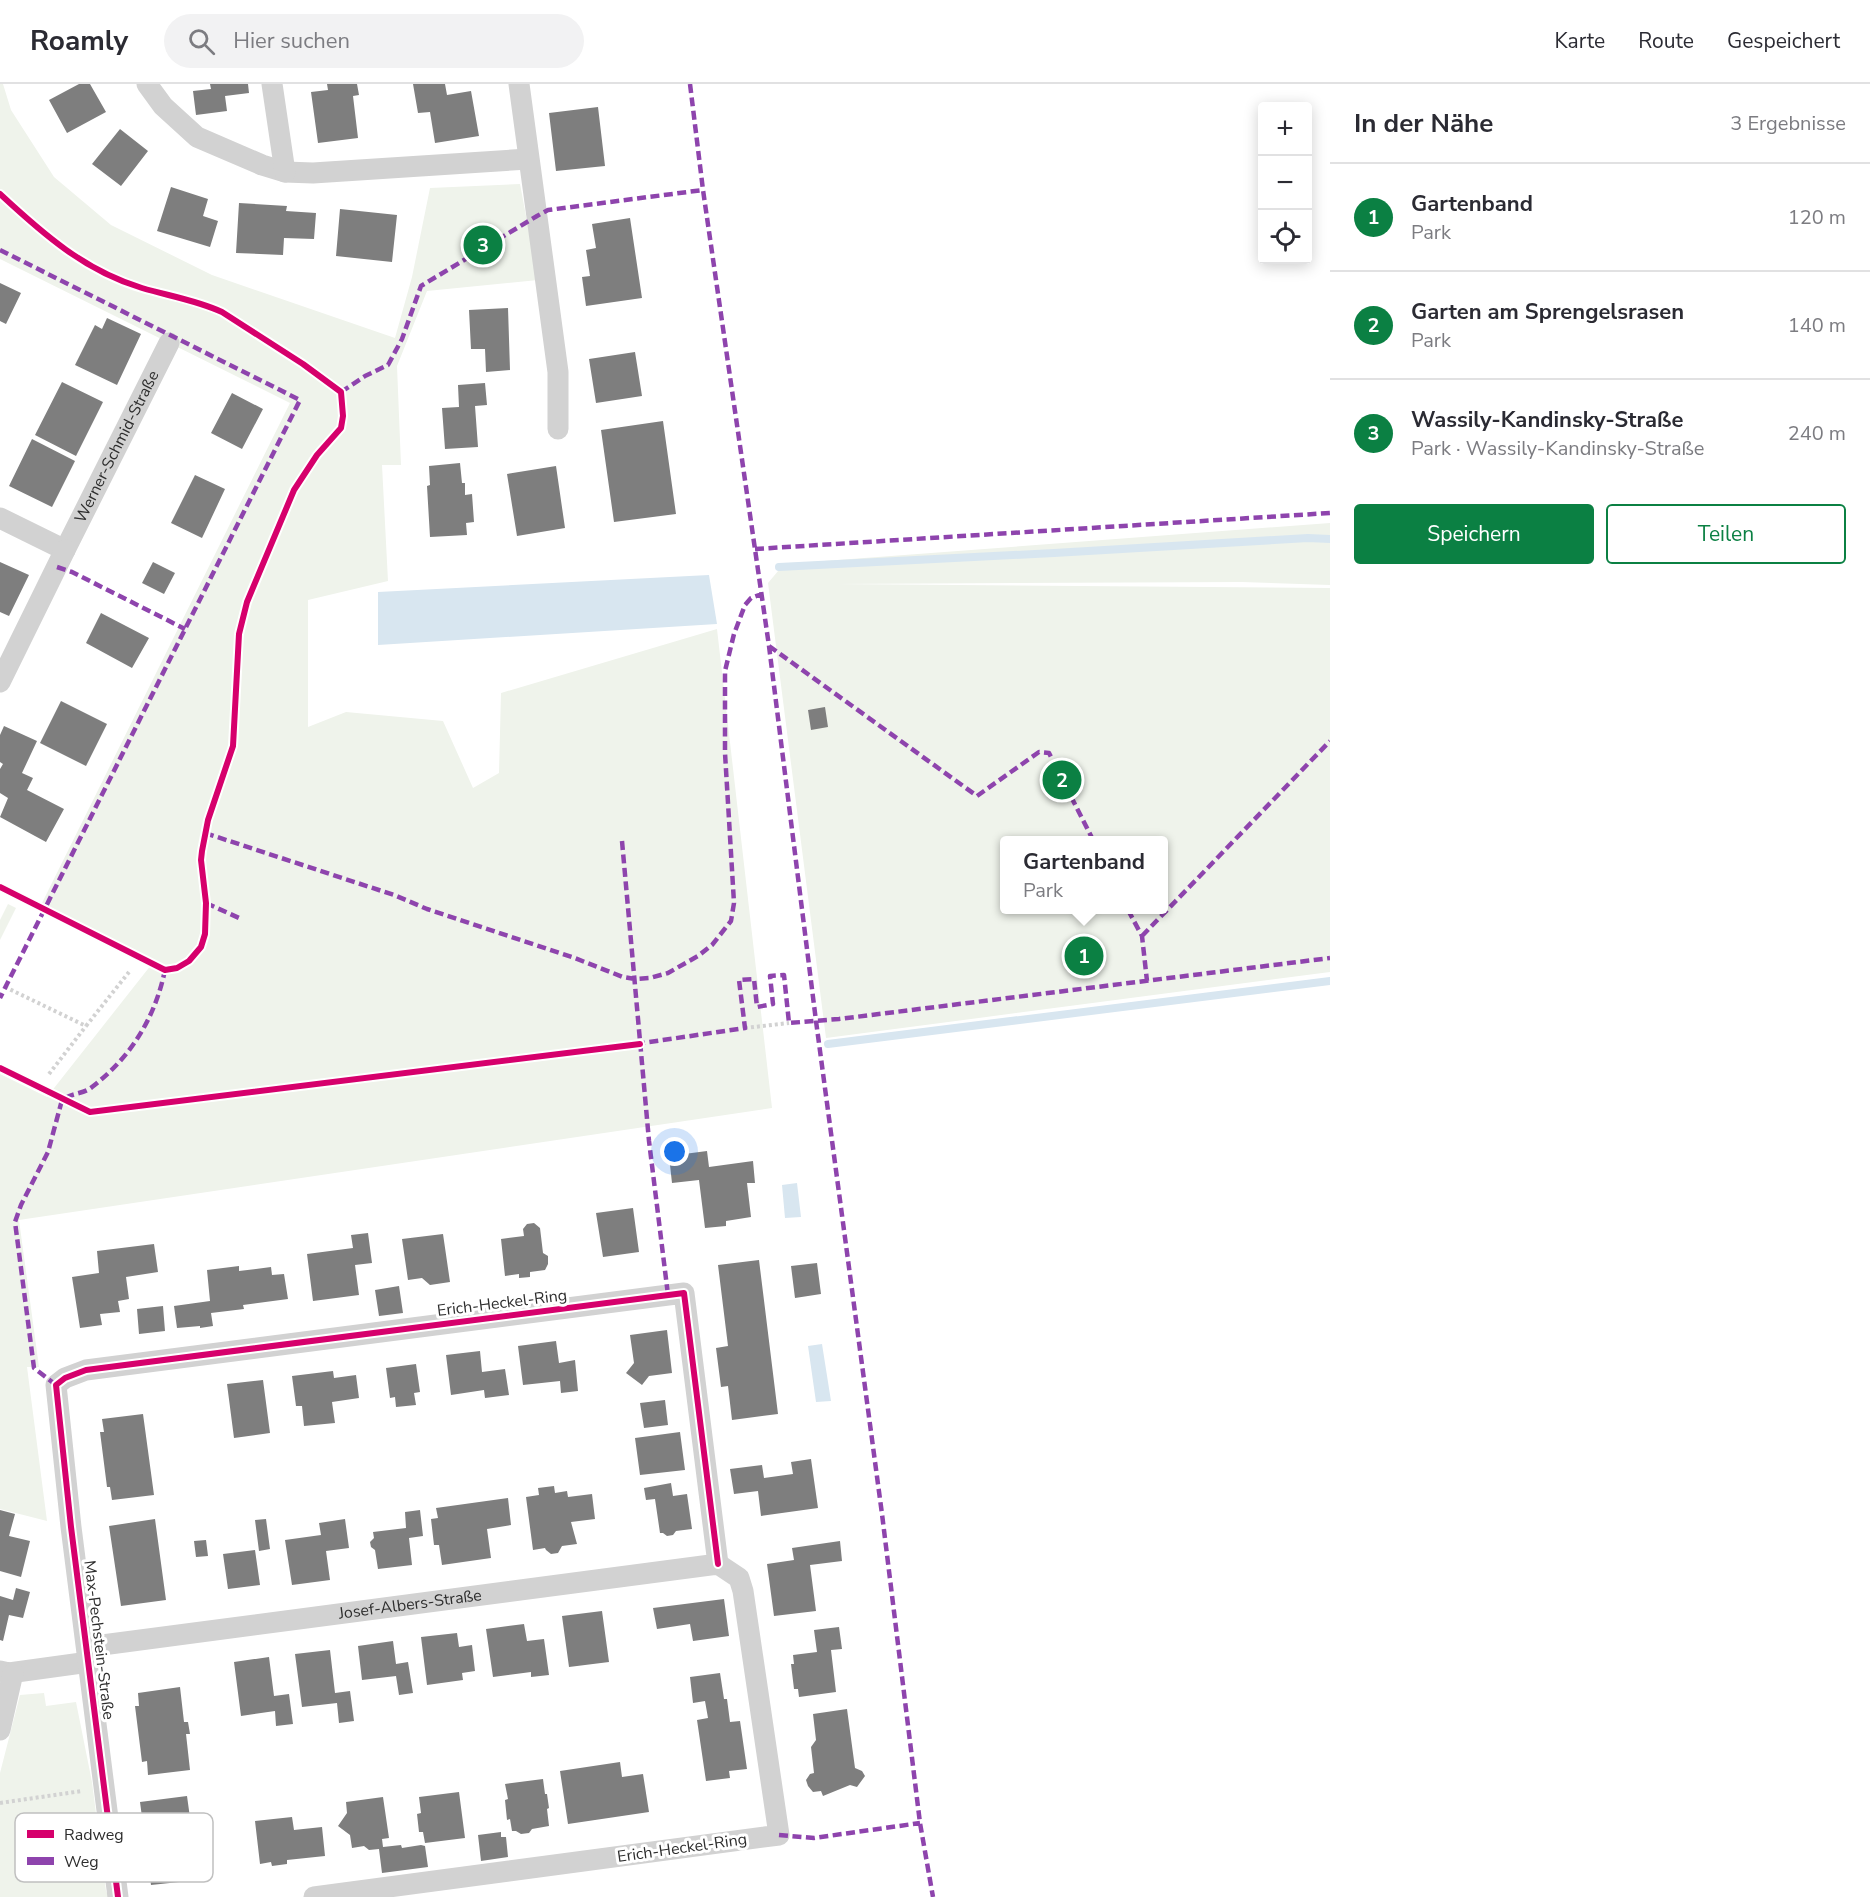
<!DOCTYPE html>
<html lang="de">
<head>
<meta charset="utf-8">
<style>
  :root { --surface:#fff; --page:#f2f2f3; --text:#2b2b33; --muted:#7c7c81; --line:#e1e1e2; --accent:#0b8043 }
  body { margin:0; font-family:"Nunito Sans",sans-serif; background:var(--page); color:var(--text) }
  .controls { position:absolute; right:18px; top:18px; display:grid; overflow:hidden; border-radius:6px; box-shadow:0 3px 15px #0003 }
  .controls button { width:54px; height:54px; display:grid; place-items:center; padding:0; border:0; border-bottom:2px solid var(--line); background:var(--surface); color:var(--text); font:30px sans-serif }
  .you { position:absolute; left:675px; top:1068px; width:21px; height:21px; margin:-15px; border:4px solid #fff; border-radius:50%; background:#1a73e8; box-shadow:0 0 0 9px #1a73e833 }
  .badge { display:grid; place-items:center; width:39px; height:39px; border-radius:50%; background:var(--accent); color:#fff; font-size:20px; font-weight:700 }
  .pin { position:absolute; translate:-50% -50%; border:3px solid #fff; box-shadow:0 2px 6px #0006 }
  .popup { position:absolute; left:1000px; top:752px; width:168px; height:78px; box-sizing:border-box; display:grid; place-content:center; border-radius:6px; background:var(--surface); filter:drop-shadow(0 2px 4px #0005); font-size:20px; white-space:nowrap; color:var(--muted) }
  .popup b { font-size:22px; color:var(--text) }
  .popup::after { content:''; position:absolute; left:50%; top:100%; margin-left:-12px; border:12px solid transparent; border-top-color:var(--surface) }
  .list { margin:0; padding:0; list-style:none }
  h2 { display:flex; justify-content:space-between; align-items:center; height:78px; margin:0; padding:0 24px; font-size:26px }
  h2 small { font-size:20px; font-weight:400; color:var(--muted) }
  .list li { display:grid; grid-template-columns:39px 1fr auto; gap:18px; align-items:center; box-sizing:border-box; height:108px; padding:0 24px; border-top:2px solid var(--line) }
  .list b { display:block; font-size:22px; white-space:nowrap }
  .list p { margin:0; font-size:20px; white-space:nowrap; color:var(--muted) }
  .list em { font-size:20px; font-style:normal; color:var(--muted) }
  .actions { display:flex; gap:12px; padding:18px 24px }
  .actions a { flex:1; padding:14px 0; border:2px solid var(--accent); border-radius:6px; text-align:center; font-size:21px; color:var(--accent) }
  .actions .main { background:var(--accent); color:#fff }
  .icon { flex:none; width:33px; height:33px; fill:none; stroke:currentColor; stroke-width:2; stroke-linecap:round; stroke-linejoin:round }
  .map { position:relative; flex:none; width:1330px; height:1813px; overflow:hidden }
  header { display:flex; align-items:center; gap:36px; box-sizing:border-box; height:84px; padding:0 30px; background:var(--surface); border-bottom:2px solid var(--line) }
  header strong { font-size:28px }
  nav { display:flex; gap:33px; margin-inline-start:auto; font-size:21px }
  .search { width:420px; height:54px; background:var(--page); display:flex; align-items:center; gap:15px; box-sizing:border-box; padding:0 21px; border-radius:33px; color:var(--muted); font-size:22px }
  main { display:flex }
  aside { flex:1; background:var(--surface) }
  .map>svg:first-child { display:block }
  .green { fill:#eff3eb; fill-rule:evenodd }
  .water { fill:#d8e6f0 }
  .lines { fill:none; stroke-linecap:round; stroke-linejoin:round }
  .stream { stroke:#d8e6f0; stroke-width:8 }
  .building { fill:#7e7e7e }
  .path { stroke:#d2d2d2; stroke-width:4; stroke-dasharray:3 3; stroke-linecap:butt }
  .minor { stroke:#d2d2d2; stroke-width:21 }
  .quiet { stroke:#8e44ad; stroke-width:4.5; stroke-dasharray:9 4.5; stroke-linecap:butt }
  .cycleway-casing { stroke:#fff; stroke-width:10 }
  .cycleway { stroke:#d6006c; stroke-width:6 }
  .labels { text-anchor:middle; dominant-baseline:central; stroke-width:6; stroke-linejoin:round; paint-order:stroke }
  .street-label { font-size:16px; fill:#2d2d2d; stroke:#fff }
  .key { fill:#fff; stroke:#c0c0c0; stroke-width:1.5 }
  .key-label { font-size:16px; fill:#2d2d2d }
</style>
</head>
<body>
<header>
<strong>Roamly</strong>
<div class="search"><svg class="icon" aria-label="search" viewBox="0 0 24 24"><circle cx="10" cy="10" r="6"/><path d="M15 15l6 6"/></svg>Hier suchen</div>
<nav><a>Karte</a><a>Route</a><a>Gespeichert</a></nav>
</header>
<main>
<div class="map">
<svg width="1330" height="1813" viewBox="0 0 1330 1813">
  <rect width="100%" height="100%" fill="#fff"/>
  <path class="green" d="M0 0H3L11 26 54 93 111 141 212 191 395 254 412 193 430 104 520 100 538 196 427 207 397 282 401 381H382L388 497 308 516V643L346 628 443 637 473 704 499 689 501 609 717 545 772 1024 19 1136 39 1283H27L47 1437 0 1425V990L47 1013 155 876 42 819 290 319 0 175Z
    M1330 439V501L1242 498 834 500 1330 504V888L826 954 768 499 784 480ZM1004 756H1164V826H1004Z
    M8 820 16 824 0 856V836Z
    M44 1609 46 1622 76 1618 92 1698 106 1807 109 1813H0V1689L20 1611Z"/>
  <path class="water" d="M709 491 717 540 378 561V508Z
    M797 1099 801 1133 785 1134 782 1101Z
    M822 1260 831 1317 816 1318 808 1262Z"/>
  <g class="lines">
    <path class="stream" d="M779 483 1054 469 1308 454 1330 455
      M828 960 1330 897"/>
  </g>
  <path class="building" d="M79 0H90L106 28 67 49 49 16Z
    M210 0H248L249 9 225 12 227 27 196 31 193 7 211 5Z
    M327 0H357L359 11 353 12 358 54 318 59 311 8 328 6Z
    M413 0H445L447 11 471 7 479 52 435 59 430 28 418 29Z
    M598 23 605 82 556 87 549 29Z
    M120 45 148 67 121 102 92 80Z
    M171 103 208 115 203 132 218 137 210 163 157 147Z
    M239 119 287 122 286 127 316 129 314 155 284 154 283 171 236 169Z
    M340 125 397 131 392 178 336 172Z
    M630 134 642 214 586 222 582 193 590 192 586 166 596 164 592 140Z
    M0 199 21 209 6 240 0 237Z
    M508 224 510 286 486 288 485 265H471L469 226Z
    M107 234 141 250 117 301 75 281 95 241 102 245Z
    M635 268 642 312 596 319 589 275Z
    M62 298 103 318 76 372 35 351Z
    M485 299 487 321 475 322 478 363 445 365 442 324 459 323 458 301Z
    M232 309 263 325 242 365 211 349Z
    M663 337 676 430 614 438 601 346Z
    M32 355 75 377 52 423 9 402Z
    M460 379 462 399H465V411L472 410 474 438 466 439 467 451 430 453 427 402 430 401 429 382Z
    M556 382 565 444 517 452 507 390Z
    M195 391 225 405 202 454 171 439Z
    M0 478 29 491 9 532 0 528Z
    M153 478 175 489 164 510 142 499Z
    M101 529 149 554 132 584 86 559Z
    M61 617 107 640 86 682 40 659Z
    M825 623 828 643 811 646 808 626Z
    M4 642 37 657 22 689 33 694 27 706 64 725 46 758 0 733 8 714 0 709V685L3 680 0 678V651Z
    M707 1067 709 1083 753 1077 755 1099H747L751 1133 726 1137V1142L705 1144 699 1096 672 1099 669 1072Z
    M633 1124 639 1168 603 1173 596 1129Z
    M534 1139 540 1144 543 1169 548 1172V1180L545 1186 530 1188V1193L519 1194V1190L505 1192 501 1155 524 1152 523 1145 527 1140Z
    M368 1149 372 1179 355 1181 359 1211 313 1217 307 1170 353 1164 351 1151Z
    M443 1150 450 1198 430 1201 422 1194 408 1196 402 1155Z
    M154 1160 158 1188 126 1193 129 1215 118 1217 120 1228 100 1230 102 1241 80 1244 72 1193 99 1189 97 1167Z
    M759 1176 778 1330 732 1336 728 1302 721 1303 716 1264 728 1262 718 1181Z
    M817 1179 821 1210 795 1214 791 1182Z
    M239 1182V1187L271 1183 272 1191 284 1190 288 1215 243 1221 244 1225 211 1229 213 1242 200 1244V1242L177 1244 174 1222 210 1217 207 1186Z
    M399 1202 403 1229 379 1232 375 1206Z
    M163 1222 165 1247 139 1250 137 1225Z
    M667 1246 672 1289 649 1292 642 1301 626 1289 634 1279 630 1251Z
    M556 1257 559 1279 575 1276 578 1307 561 1309 560 1297 523 1301 518 1262Z
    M480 1267 482 1288 505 1285 509 1311 485 1314 484 1306 451 1311 446 1271Z
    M416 1280 420 1308 414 1309 416 1321 396 1323 395 1313 390 1314 386 1284Z
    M333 1287 334 1294 356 1291 359 1314 332 1318 335 1339 304 1342 302 1322H296L292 1292Z
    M263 1296 270 1349 234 1354 227 1300Z
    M665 1316 668 1341 644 1344 640 1319Z
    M143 1330 154 1411 112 1416 110 1403H107L100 1348H104L102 1335Z
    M680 1348 685 1386 640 1391 635 1354Z
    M811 1375 818 1424 761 1432 758 1407 734 1410 730 1385 762 1381 764 1394 793 1390 791 1378Z
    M671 1399 673 1412 687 1410 692 1445 676 1447 673 1451 667 1452 663 1449H660L655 1415 646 1416 644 1404Z
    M554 1402 555 1409 567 1407 568 1413 592 1410 595 1435 571 1438 577 1460 562 1462 558 1469 551 1470 546 1466 545 1464 533 1466 526 1413 539 1411 538 1404Z
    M508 1414 511 1441 487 1445 491 1474 442 1481 439 1461H434L431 1435 438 1434 436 1424Z
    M0 1426 15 1430 9 1452 30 1457 21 1493 0 1487Z
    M420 1426 423 1452 409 1454 412 1481 378 1485 375 1466 371 1463 370 1458 374 1454 373 1448 406 1444 405 1428Z
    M155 1435 166 1516 121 1522 109 1442Z
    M266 1435 270 1465 259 1467 255 1436Z
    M345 1435 349 1464 326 1467 330 1496 292 1501 285 1456 321 1451 319 1439Z
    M206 1456 208 1472 196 1473 194 1457Z
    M840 1457 842 1477 810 1481 816 1527 774 1532 767 1480 794 1476 792 1464Z
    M255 1466 260 1501 228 1505 223 1470Z
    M16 1504 30 1508 23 1534 9 1531 3 1557 0 1556V1512L13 1516Z
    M724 1515 729 1552 693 1557 690 1540 657 1545 653 1524Z
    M602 1527 609 1578 569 1583 562 1532Z
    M524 1540 527 1557 544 1555 549 1591 531 1593V1588L493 1593 486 1545Z
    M839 1543 842 1565 831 1566 836 1608 799 1613 798 1605H794L791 1580H794L793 1571 817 1568 814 1546Z
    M457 1549 459 1563 472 1561 475 1587 462 1589 463 1596 427 1601 421 1553Z
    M393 1557 396 1580 408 1578 413 1609 399 1611 396 1592 362 1596 358 1562Z
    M330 1566 335 1609 350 1607 354 1637 339 1639 337 1619 302 1623 295 1570Z
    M269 1573 274 1612 289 1610 293 1640 276 1642 275 1627 241 1632 234 1578Z
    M720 1589 724 1615H727L730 1638 740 1637 747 1685 729 1687 730 1694 706 1697 697 1636 708 1634 705 1617 693 1619 690 1593Z
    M180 1603 184 1638H188L190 1650H186L190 1686 148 1691 147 1677 142 1678 135 1622H139L138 1609Z
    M847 1625 855 1684 862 1687 865 1692 857 1703 850 1701 823 1712 821 1707 813 1708 808 1702 806 1696 810 1690 814 1689 811 1663 816 1656 813 1630Z
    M620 1678 622 1693 643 1690 649 1728 568 1740 560 1687Z
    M543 1695 545 1710H547L549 1724 547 1725 549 1742 532 1745 529 1749 521 1750 516 1747H512L510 1735 507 1736 505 1716 508 1715 505 1700Z
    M459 1708 465 1754 425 1759 423 1748H419L417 1730 421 1729 419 1713Z
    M187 1712 191 1741 198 1740 202 1766 194 1767 198 1796 151 1801 140 1718Z
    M383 1713 389 1754 382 1755 383 1763 401 1761 402 1764 421 1761 425 1762 428 1783 382 1789 379 1765 369 1766 364 1762 352 1764 350 1751 338 1742 347 1729 346 1718Z
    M292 1733 294 1746 322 1743 325 1772 287 1776V1780L272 1782 271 1778 260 1780 255 1737Z
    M501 1748V1753H506L508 1773 481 1777 478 1751Z"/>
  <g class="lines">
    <path class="path" d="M5 903 86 942 129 888
      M745 944 789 939
      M49 990 86 942
      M0 1719 82 1707"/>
    <g class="minor">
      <path d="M147 0 163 22 197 53 262 81 285 88 313 89 528 75"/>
      <path d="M272 0 285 88"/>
      <path d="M519 0 558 288V345"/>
      <path id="s1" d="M0 434 65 466 169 259"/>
      <path d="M0 598 65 466"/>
      <path id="s2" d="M87 1563 718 1480 739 1494 743 1507 779 1751 314 1813"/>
      <path d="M0 1587 9 1589 89 1578"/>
      <path d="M0 1646 13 1589"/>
      <path d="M118 1813 71 1443 56 1301 65 1294 86 1286 684 1209 718 1480"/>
    </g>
    <path class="quiet" d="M690 0 703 106 769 562 816 937 882 1430 920 1739 933 1813
      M0 166 300 316 0 914
      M341 308 365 292 388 281 402 255 421 202 537 132 548 126 703 106
      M755 465 1330 429
      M57 483 72 488 185 545
      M769 562 977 712 1039 668 1049 669 1093 756
      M205 749 394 811 427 825 572 873 623 893 635 895 650 894 668 889 698 872 712 861 731 837 734 819 725 669V587L734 550 745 521 751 514 762 510
      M622 757 649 1057 668 1211
      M206 819 239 834
      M1128 826 1142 852 1147 897
      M1142 852 1330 657
      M636 960 745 944 739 896 754 895 757 923 773 920 770 892 784 891 789 939 839 935 1330 874
      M56 1301 34 1284 15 1138 21 1121 48 1068 62 1016C71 1009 84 1010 92 1003 131 973 155 934 165 886
      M779 1751 814 1754 920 1739"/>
    <defs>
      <path id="cycleway" d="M0 110C43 150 85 187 142 204 169 212 196 216 222 228L303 280 341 308 343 332 341 344 317 371 294 406 247 518 239 550 233 662 208 736 202 767 201 776 206 819 205 850 201 863 189 877 177 884 165 886 0 803
        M0 984 90 1028 640 960
        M118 1813 71 1443 56 1301 65 1294 86 1286 684 1209 718 1480"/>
    </defs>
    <use href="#cycleway" class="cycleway-casing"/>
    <use href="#cycleway" class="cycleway"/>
  </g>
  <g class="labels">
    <g class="street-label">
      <text stroke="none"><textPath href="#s1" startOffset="188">Werner-Schmid-Straße</textPath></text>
      <text transform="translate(502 1219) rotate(-7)">Erich-Heckel-Ring</text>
      <text stroke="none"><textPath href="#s2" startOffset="326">Josef-Albers-Straße</textPath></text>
      <text transform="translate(99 1556) rotate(83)">Max-Pechstein-Straße</text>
      <text transform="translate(682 1764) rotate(-8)">Erich-Heckel-Ring</text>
    </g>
  </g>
  <rect x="15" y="1729" width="198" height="69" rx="9" class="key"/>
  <rect x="27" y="1746" width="27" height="8" fill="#d6006c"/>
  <rect x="27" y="1773" width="27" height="8" fill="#8e44ad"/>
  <g class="key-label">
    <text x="64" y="1756">Radweg</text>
    <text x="64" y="1783">Weg</text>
  </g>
</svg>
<div class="controls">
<button>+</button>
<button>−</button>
<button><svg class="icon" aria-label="locate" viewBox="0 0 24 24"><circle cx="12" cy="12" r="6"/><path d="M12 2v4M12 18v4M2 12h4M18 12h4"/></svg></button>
</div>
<div class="you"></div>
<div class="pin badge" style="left:1084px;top:872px">1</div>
<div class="popup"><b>Gartenband</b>Park</div>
<div class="pin badge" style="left:1062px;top:696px">2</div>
<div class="pin badge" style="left:483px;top:161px">3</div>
</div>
<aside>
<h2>In der Nähe<small>3 Ergebnisse</small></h2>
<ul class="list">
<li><span class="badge">1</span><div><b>Gartenband</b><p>Park</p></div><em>120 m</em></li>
<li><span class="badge">2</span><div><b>Garten am Sprengelsrasen</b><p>Park</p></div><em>140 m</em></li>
<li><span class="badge">3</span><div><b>Wassily-Kandinsky-Straße</b><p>Park · Wassily-Kandinsky-Straße</p></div><em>240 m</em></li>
</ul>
<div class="actions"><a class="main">Speichern</a><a>Teilen</a></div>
</aside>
</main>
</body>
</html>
